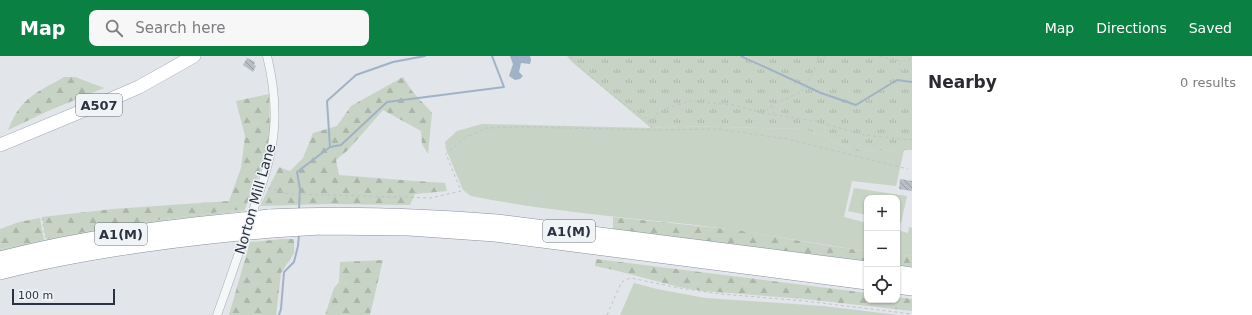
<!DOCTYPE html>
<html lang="en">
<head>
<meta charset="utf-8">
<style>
  :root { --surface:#fff; --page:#f7f7f7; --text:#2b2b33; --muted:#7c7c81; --line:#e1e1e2; --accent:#0b8043 }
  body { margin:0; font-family:"DejaVu Sans",sans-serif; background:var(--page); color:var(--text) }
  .controls { position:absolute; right:12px; bottom:12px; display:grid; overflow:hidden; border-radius:8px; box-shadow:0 1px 3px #0004 }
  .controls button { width:36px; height:36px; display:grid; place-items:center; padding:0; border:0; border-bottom:1px solid var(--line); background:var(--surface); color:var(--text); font:20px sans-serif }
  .scale { position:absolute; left:12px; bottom:10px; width:103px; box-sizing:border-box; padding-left:4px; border:2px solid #2b3340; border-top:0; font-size:11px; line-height:14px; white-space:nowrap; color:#2b3340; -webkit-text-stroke:3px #f1f4f7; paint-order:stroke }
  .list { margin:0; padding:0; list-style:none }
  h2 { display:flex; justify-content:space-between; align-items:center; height:52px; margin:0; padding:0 16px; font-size:17px }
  h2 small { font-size:13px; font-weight:400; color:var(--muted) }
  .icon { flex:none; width:22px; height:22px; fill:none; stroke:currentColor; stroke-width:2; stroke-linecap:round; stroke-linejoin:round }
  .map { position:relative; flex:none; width:912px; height:259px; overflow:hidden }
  header { display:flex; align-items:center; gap:24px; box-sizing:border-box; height:56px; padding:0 20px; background:var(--accent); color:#fff }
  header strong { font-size:19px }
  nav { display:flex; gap:22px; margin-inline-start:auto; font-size:14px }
  .search { width:280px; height:36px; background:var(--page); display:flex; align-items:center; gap:10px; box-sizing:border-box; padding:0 14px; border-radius:8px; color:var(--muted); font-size:15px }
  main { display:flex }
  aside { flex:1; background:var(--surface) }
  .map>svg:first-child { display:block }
  .green { fill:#c7d3c4 }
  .forest { fill:url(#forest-firs) }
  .park { fill:url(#park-tufts) }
  .water { fill:#a0b2c7 }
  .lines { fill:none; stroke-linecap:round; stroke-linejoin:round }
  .stream { stroke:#a0b2c7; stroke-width:2 }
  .building { fill:url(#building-back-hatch) }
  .minor-casing { stroke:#a7acb3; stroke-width:9 }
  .primary-casing { stroke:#a2a9b4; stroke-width:14 }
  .motorway-casing { stroke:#8a929f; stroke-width:16 }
  .path { stroke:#c0c3c8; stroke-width:1; stroke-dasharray:3 3; stroke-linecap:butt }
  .minor { stroke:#f4f6f8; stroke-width:8 }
  .primary { stroke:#fff; stroke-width:13 }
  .motorway { stroke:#fff; stroke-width:15 }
  .motorway-bridge-casing { stroke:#8a929f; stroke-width:16; stroke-linecap:butt }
  .motorway-bridge { stroke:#fff; stroke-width:15 }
  .labels { text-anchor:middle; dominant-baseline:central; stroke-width:3; stroke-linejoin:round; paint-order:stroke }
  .shield { fill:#f1f4f7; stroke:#666d77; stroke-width:1 }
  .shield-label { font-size:13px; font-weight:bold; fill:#2b3340 }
  .street-label { font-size:14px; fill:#2b3340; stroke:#f1f4f7 }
</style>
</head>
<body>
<header>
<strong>Map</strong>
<div class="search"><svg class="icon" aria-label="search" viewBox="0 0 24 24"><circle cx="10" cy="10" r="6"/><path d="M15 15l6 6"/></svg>Search here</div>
<nav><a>Map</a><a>Directions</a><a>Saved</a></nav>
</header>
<main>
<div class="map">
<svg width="912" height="259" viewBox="0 0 912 259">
  <defs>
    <pattern id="forest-firs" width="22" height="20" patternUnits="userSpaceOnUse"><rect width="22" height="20" fill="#c7d3c4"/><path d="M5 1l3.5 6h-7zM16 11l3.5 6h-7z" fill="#abb6a9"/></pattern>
    <pattern id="park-tufts" width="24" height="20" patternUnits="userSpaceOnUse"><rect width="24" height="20" fill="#c7d3c4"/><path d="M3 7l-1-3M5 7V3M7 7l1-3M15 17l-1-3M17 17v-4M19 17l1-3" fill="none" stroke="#abb6a9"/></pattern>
    <pattern id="building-back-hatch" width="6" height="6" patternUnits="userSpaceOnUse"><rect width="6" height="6" fill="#b9bec6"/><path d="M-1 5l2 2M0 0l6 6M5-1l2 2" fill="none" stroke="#979ba2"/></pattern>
  </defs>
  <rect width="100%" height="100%" fill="#e2e5e9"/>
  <path class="green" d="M482 68 651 72 679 70 805 73 855 95 904 94 896 130 852 125 844 161 867 167V195C810 187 753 176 696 169 621 161 545 155 471 140L463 134 446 93 445 86 457 75Z
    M854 132 907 140 901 167 897 166V142H867V159L848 155Z
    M245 153 244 155 167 164 46 184V183L140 166Z
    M909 171 912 172V200L897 198V174L908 177Z
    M44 184V185L0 195V193Z
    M634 227 657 233 705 242 823 250 898 259H620Z"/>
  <path class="forest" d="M64 21H75L104 32 48 55 8 74C12 64 17 54 24 47 34 36 51 29 64 21Z
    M403 21 412 35 432 57 428 98 422 88 421 75 383 54 348 94 336 104 339 119 415 125 445 127 447 135 415 138 410 149 328 148 260 150 279 111 290 115 303 102 313 77 337 70 351 50Z
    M269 38 270 79 269 93 245 153 140 166 46 183 42 161 113 153 229 145 241 112 245 80 236 45Z
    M613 161 736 174 830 190 867 195V205L613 174Z
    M40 162 44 184 0 193V173L19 166Z
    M282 183H294V197L281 217 276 259H229L250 186Z
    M897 198 912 200V211L897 209Z
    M596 203 867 237V244H897V241L912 243V255L805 243 703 235 679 231 614 214 595 210Z
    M383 204 370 259H325L334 232 339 226 340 206Z"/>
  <path class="park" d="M567 0H739L791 23 745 0H912V94L855 95 805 73 679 70 651 72 572 6Z"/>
  <path class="water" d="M510 0H530L531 4 530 8 521 7 519 16 523 20 520 23 515 24 509 20 513 8Z"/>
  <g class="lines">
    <path class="stream" d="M741 0 821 37 856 49 897 24 912 26
      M330 91 341 89 387 46 504 31 492 0
      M299 153 300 133 297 116 330 91 327 45 356 19 393 6 425 0
      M279 259 281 253 284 216 294 206 298 190 299 178"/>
  </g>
  <path class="building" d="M247 2 255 6 254 9 256 10 253 16 243 9Z
    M900 123 912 125V135L899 133Z"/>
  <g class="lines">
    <defs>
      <path id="minor" d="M217 259C230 224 242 188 254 152 263 126 272 100 274 73 276 47 273 24 267 0"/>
      <path id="primary" d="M0 89 116 41 139 31 194 0"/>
      <path id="motorway" d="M269 161C345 157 421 160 497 166L867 213
        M272 174 320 171 409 172 495 178 867 226
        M0 203C80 182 161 172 243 164
        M0 216C78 196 159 185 239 177
        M897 217 912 219
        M897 230 912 232"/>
    </defs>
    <use href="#minor" class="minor-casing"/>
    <use href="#primary" class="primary-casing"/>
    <use href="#motorway" class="motorway-casing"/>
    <path class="path" d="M570 0 583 14 624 48 641 60 648 63 655 64V59L665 53 690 45 734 49 762 57 772 49 801 36 814 15 818 0
      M879 0 900 5H909V0
      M817 3 826 1 825 0
      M900 6V17
      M772 50 774 58
      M762 57 815 65 864 79 912 84
      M648 64 652 74 717 73 787 83 908 113
      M268 132 289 138 431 142 461 135 446 98 464 82 487 72 522 71 652 74
      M42 162 45 181
      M607 259 621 227 625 224 631 222 679 232 721 238 805 245 912 258"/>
    <use href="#minor" class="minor"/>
    <use href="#primary" class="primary"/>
    <use href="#motorway" class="motorway"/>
    <defs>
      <path id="motorway-bridge" d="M243 164 269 161
        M239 177 272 174"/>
    </defs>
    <use href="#motorway-bridge" class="motorway-bridge-casing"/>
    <use href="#motorway-bridge" class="motorway-bridge"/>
  </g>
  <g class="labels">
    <g class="shield">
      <rect x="76" y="38" width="46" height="22" rx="3"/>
      <rect x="543" y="164" width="52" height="22" rx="3"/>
      <rect x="95" y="167" width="52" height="22" rx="3"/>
    </g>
    <g class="shield-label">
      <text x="99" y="49">A507</text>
      <text x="569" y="175">A1(M)</text>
      <text x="121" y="178">A1(M)</text>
    </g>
    <g class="street-label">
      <text transform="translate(255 143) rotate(-74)">Norton Mill Lane</text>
    </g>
  </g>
</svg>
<div class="controls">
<button>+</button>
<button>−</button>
<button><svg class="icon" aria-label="locate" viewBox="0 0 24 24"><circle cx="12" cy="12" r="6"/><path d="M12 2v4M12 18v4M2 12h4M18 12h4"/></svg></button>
</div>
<div class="scale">100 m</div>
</div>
<aside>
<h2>Nearby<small>0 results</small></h2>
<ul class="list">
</ul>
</aside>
</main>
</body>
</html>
